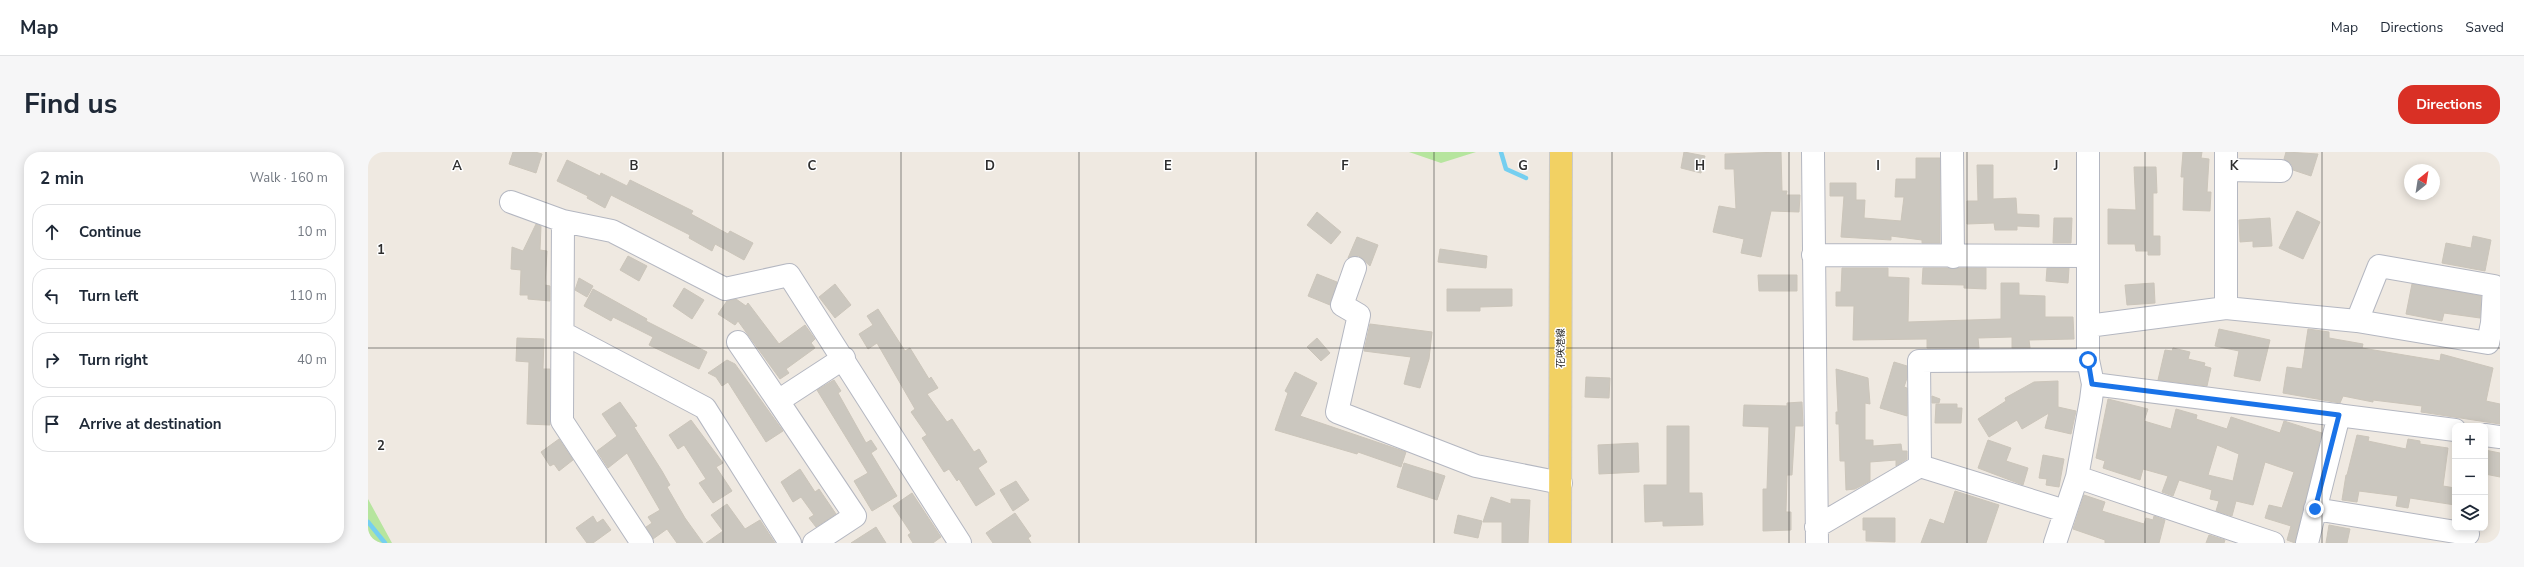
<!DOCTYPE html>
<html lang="en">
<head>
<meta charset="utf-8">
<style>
  :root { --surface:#fff; --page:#f6f6f7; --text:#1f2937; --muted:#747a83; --line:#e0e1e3; --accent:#d93025 }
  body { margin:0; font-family:"Nunito Sans","Noto Sans JP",sans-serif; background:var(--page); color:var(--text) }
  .controls { position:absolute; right:12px; bottom:12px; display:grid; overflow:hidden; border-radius:8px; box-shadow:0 2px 10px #0003 }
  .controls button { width:36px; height:36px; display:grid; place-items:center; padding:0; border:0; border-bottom:1px solid var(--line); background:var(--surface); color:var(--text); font:20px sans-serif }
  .compass { position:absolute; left:2036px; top:12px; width:36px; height:36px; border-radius:50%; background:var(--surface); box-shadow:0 2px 10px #0003; rotate:30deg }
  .stop { position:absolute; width:12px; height:12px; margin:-9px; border:3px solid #1a73e8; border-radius:50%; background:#fff }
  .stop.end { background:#1a73e8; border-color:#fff; box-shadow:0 1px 4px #0008 }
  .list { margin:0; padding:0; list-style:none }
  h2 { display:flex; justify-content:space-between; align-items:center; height:52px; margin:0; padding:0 16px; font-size:17px }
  h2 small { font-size:13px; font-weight:400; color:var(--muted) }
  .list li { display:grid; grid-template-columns:26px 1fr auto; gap:12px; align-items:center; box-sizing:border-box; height:56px; margin:0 8px 8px; padding:0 8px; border:1px solid var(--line); border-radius:16px }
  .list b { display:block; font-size:15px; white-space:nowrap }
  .list em { font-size:13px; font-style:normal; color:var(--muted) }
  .icon { flex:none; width:22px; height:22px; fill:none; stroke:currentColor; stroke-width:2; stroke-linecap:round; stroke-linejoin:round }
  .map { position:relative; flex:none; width:2132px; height:391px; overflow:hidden; border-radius:16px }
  header { display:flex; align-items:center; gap:24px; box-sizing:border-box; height:56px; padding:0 20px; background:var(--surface); border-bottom:1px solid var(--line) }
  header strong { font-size:19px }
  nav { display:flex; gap:22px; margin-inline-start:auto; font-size:14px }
  .intro { display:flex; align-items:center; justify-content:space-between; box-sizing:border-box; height:96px; padding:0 24px }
  h1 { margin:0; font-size:28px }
  .button { padding:10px 18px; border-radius:16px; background:var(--accent); color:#fff; font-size:14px; font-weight:700 }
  main { display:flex; gap:24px; padding:0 24px }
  aside { flex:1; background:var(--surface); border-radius:16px; box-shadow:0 2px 10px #0003 }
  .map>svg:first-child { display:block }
  .green { fill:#b6e59e }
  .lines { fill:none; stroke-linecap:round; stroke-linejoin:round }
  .stream { stroke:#75cff0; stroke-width:4.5 }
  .building { fill:#cbc7bf; stroke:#cbc5ba; fill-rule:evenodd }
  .minor-casing { stroke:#b4b7c1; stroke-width:24 }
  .major-casing { stroke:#c9c9c9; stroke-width:24 }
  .minor { stroke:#fff; stroke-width:22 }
  .major { stroke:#f2d163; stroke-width:22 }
  .route { stroke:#1a73e8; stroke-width:5 }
  .grid { fill:none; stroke:#2e2e2e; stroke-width:1; stroke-opacity:0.55 }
  .labels { text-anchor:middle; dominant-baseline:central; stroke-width:3; stroke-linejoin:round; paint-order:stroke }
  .street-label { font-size:10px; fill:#2e2e2e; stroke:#fff }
  .grid-label { font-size:13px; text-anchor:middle; font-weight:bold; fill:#2e2e2e; stroke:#fff; stroke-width:3; stroke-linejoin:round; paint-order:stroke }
</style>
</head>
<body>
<header>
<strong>Map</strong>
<nav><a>Map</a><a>Directions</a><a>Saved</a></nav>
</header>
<div class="intro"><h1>Find us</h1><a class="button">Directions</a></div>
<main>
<aside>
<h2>2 min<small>Walk · 160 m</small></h2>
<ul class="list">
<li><svg class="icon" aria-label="ahead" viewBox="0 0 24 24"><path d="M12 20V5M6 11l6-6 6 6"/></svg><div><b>Continue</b></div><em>10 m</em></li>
<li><svg class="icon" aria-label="left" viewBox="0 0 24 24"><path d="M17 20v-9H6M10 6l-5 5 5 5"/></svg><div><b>Turn left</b></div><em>110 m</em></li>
<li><svg class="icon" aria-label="right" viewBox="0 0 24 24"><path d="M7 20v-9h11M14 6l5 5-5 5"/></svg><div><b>Turn right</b></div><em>40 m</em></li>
<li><svg class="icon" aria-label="arrive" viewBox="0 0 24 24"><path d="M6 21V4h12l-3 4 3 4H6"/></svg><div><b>Arrive at destination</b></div></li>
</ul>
</aside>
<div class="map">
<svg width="2132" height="391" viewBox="0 0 2132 391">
  <rect width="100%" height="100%" fill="#efe9e1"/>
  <path class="green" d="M1041 0H1108L1073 11Z
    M0 347 24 391H0Z"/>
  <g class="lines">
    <path class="stream" d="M1133 0 1138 17 1158 26
      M0 370 17 391"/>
  </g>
  <path class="building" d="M145 0H167L174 2 168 21 141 12Z
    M1316 0 1337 4 1333 21 1313 16Z
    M1413 0 1414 39H1419L1418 43H1432L1431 60 1403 59 1393 105 1373 101 1376 87 1345 80 1351 54 1368 57 1366 17H1357V2Z
    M1815 0H1834L1833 6 1841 7 1839 40H1843L1842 59 1815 58 1816 25H1813Z
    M1918 0 1950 2 1943 24 1925 18 1924 13 1916 7Z
    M1548 6H1572V91H1554V88L1523 84V88L1473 85 1476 44H1462V31H1488V48H1497L1496 66 1533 69 1536 45H1527L1528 27H1548Z
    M199 8 232 24 233 21 259 34 262 28 325 59 323 62 360 82 362 79 385 91 376 108 347 92 344 99 321 86 322 83 243 43 237 56 219 46 220 44 189 29Z
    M1609 13H1625V47L1648 46 1649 62 1671 63V75L1649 74V78H1627L1626 71 1599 72V49H1610Z
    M1766 15H1788L1789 41H1785V84H1792V103H1780V99H1768L1767 92H1740V57L1768 58Z
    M1929 59 1952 70 1935 107 1911 96Z
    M949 60 973 80 963 92 939 73Z
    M1686 66H1704L1703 91H1685Z
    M1902 66 1904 94 1885 95V89L1872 90 1871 68Z
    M168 72 173 74 172 98 179 99 177 133 182 134V149L160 147V143H152L153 118 143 117 144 95 155 99Z
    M2105 84 2123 88 2117 119 2074 111 2078 91 2103 96Z
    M989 85 1010 93 1002 114 991 104 980 106Z
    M1072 97 1119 104 1118 116 1070 110Z
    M260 104 279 114 271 129 252 118Z
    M1474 116H1520V125L1541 126 1540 170 1633 167V131H1651V143L1677 144V165H1705L1706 187 1661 188 1662 196H1644V185L1610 186 1611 196H1559V187L1485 188 1486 154H1468V140H1473Z
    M1555 116H1618V137L1596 136V133L1554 132Z
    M1679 116H1701L1700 131 1678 129Z
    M949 122 969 130 962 153 940 144Z
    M1390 123H1429V139H1391Z
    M211 126 225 134 219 145 207 138Z
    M1786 131 1787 151 1759 153 1757 133Z
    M467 132 483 153 467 166 451 145Z
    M2044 132 2113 144 2112 166 2076 161 2074 169 2038 162Z
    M316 136 336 148 324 167 305 154Z
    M225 137 279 167 278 169 339 200 331 217 281 193 285 185 245 165 243 169 216 154Z
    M1079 137H1144V154L1112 155V159H1079Z
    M368 147 378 154 380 151 411 192 437 173 447 187 443 191 447 196 418 217 421 221 412 227 370 169 367 173 350 162 359 149Z
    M510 157 537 199 542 196 561 227 563 225 570 236 559 242 579 270 584 267 606 300 611 297 619 310 610 316 627 342 608 354 591 327 589 329 581 317 576 320 554 286 559 283 543 260 547 257 509 191 500 197 491 182 505 173 499 164Z
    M1002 172 1064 180 1061 207 1052 236 1036 232 1043 205 996 199Z
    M1851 177 1902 188 1892 229 1866 224 1871 199 1847 194Z
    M1940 177 1961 180V186L1995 192 1994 196 2072 209 2073 202 2125 216 2118 249 2132 252V272L2053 260 2054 254 2005 248V250L1975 244 1972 251 1915 241 1919 215 1934 217Z
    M149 186 176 187 175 217H182V273L159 272 161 210 148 209Z
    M949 186 962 201 953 209 939 195Z
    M1805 196 1822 200 1820 207 1837 211 1836 214 1843 216 1839 234 1790 228 1797 198 1804 199Z
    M359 208 367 212 415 279 398 290 360 230 354 234 348 225 340 221Z
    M1526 210 1539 214V226L1536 235 1539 236V264L1512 256Z
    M1468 217 1500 226 1502 252 1497 251V288H1505V294L1533 292 1534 299H1539V307L1528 314V308L1502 310V329L1487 337 1478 338 1477 309H1472L1471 272H1468V260H1470Z
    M927 220 949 231 932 264 1038 300 1033 315 990 300 989 302 907 278 920 241 917 239Z
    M1218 225 1242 226 1241 246 1217 245Z
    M466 228 473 239 470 241 498 291 503 288 509 297 503 301 529 344 504 359 486 329 500 321 449 238Z
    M1690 229V255L1708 259 1703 282 1677 276 1681 261 1654 277 1649 268 1621 285 1610 267 1638 249 1637 246 1666 230Z
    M1564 244 1572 247 1571 251H1564Z
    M1740 247 1780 257 1776 269 1803 277 1808 257 1829 263 1828 267 1859 277 1863 265 1912 281 1916 269 1954 281 1927 391 1919 388 1923 374 1897 366 1901 353 1914 356 1926 320 1897 310 1885 353 1868 349 1864 364 1848 359 1851 349 1842 347 1844 338 1811 328 1805 344 1794 340 1800 324 1775 317 1772 328 1735 316 1737 309 1728 306ZM1849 293 1871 302 1865 329 1840 323Z
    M252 250 269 274 266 275 294 319 302 333 299 335 317 366 335 391H309L299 377 285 387 278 375 284 371 280 365 292 358 259 301 240 316 229 299 249 284 234 262Z
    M1434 250 1435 274H1427L1424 323H1419L1418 360H1423V378L1395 379V337H1399L1401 275 1375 274 1376 253 1419 254V251Z
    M1568 252H1589V256H1594L1593 271H1567Z
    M323 268 355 311 348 315 364 339 345 351 331 331 338 327 316 293 310 297 301 283Z
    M1299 274H1321V341H1334L1335 373 1295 374V369L1277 370 1276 333H1299Z
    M1989 283 2001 285 2000 289 2038 297 2040 287 2052 289V292L2080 296 2075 334 2087 336V353L2042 346 2040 356 2028 354 2030 344 1991 339 1989 350 1974 348 1978 323H1979Z
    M191 287 205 308 191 319 186 312 182 314 173 300Z
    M1620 288 1643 296 1638 309 1660 316 1655 333 1610 316Z
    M1270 291 1271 320 1231 322 1230 293Z
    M2117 298 2132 301V325L2117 322Z
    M1675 303 1696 307 1691 335 1678 333 1679 327 1671 326Z
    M1036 311 1077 324 1069 348 1029 335Z
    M432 317 447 340 451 337 468 362 448 375 441 366 446 363 433 345 425 350 413 330Z
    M648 329 661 348 645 359 632 338Z
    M1587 339 1631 353 1618 391H1553L1562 367 1576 372Z
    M544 341 573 385 565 391H545L540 383 543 381 525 354Z
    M1716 343 1737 350 1734 359 1776 372 1778 366 1785 368 1786 364 1797 368 1791 391H1737V388L1705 377Z
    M1123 345 1143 352V347L1162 348 1160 391H1134V370H1115Z
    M359 352 377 377 392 368 407 391H338L355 379 343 363Z
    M647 361 663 384 660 386 663 391H625L618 381Z
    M1090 363 1114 369 1110 386 1086 381Z
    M225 364 229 371 235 367 243 378 225 391H219L208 376Z
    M1495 366H1527V390L1498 389V378H1495Z
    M1961 373 1982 377 1979 391H1958Z
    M508 375 518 391H483Z
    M1841 383 1857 388 1856 391H1838Z"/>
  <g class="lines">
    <defs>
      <path id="minor" d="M1445 0 1449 391
        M1584 0 1585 105
        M1858 18 1913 19
        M143 50 195 69
        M1445 103 1720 104
        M987 116 974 153 991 163 969 260 1108 314 1193 331
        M1858 156V0
        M1720 174 1858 156 1989 169 2120 191 2124 171 2126 134 2011 114 1989 169
        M195 181 337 256 422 391
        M370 190 410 249
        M1725 232 2087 278
        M2117 283 2132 285
        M1552 314 1551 209 1720 208
        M1709 325 1905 391
        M1947 357 2100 382
        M1448 375 1552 314 1697 359
        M274 391 194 269 195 69 244 79 357 137 421 123 592 391
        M446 391 487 364 410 249 476 206
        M1687 391 1709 325 1723 248 1725 232 1720 208V0
        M1939 391 1971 263"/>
      <path id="major" d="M1192 391 1193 0"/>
    </defs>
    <use href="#minor" class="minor-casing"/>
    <use href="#major" class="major-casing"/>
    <use href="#minor" class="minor"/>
    <use href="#major" class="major"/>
  </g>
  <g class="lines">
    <path class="route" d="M1720 208 1724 232 1971 263 1947 357"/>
  </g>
  <path class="grid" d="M178 0V391M355 0V391M533 0V391M711 0V391M888 0V391M1066 0V391M1244 0V391M1421 0V391M1599 0V391M1777 0V391M1954 0V391M0 196H2132"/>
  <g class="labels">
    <g class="street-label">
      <text transform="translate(1193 196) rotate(-90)">花咲港線</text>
    </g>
  </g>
  <g class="grid-label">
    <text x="89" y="18">A</text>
    <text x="266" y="18">B</text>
    <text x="444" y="18">C</text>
    <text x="622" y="18">D</text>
    <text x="800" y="18">E</text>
    <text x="977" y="18">F</text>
    <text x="1155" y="18">G</text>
    <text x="1332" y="18">H</text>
    <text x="1510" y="18">I</text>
    <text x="1688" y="18">J</text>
    <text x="1866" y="18">K</text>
    <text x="13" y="102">1</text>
    <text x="13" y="298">2</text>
  </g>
</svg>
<div class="controls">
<button>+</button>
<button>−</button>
<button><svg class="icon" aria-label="layers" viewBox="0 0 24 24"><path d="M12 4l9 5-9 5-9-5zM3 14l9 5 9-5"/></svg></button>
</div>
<svg class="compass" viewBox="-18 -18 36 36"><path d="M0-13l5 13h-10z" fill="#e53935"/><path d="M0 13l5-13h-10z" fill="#747a83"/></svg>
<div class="stop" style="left:1720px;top:208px"></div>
<div class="stop end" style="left:1947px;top:357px"></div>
</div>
</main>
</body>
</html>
